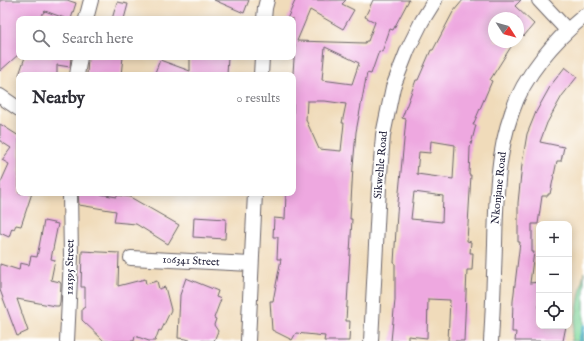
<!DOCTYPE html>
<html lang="en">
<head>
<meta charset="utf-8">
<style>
  :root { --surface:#fff; --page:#f2f2f3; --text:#2b2b33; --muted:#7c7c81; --line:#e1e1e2 }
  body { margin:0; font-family:"IM FELL English",serif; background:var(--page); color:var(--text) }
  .controls { position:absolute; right:12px; bottom:12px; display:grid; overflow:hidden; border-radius:8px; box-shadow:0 2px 10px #0003 }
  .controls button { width:36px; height:36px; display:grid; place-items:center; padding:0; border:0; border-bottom:1px solid var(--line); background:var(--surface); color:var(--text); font:20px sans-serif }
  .compass { position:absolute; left:488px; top:12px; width:36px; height:36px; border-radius:50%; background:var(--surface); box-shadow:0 2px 10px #0003; rotate:126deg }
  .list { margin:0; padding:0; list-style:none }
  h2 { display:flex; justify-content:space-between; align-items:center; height:52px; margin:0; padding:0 16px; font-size:17px }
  h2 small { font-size:13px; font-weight:400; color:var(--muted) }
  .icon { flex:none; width:22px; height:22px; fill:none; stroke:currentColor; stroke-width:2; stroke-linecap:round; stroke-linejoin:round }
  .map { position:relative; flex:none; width:584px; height:341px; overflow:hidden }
  .search { position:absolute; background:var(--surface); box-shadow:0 2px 10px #0003; left:16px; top:16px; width:280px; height:44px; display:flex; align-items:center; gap:10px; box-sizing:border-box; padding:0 14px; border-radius:8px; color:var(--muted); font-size:15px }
  .panel { position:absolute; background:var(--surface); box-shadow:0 2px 10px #0003; left:16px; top:72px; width:280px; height:124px; border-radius:8px }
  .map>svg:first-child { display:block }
  .green { fill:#88dda1; stroke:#55806e }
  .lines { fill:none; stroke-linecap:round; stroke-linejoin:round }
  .stream { stroke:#45aac5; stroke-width:4 }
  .building { fill:#eea8e0; fill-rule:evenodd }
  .minor-casing { stroke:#6a6367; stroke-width:16 }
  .minor { stroke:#fff; stroke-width:14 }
  .labels { text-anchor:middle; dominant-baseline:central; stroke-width:3.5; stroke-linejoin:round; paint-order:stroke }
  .street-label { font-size:11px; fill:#22223b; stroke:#fff }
</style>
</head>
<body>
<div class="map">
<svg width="584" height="341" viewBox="0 0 584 341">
  <rect width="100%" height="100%" fill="#fff"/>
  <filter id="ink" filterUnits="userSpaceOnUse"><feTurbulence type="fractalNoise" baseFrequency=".025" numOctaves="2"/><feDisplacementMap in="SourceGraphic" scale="8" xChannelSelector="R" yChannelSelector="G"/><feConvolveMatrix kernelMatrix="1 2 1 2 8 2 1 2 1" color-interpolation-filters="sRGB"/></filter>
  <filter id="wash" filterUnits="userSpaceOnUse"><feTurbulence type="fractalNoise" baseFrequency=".012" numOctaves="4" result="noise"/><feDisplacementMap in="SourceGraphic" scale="16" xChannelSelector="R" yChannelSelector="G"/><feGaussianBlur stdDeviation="0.9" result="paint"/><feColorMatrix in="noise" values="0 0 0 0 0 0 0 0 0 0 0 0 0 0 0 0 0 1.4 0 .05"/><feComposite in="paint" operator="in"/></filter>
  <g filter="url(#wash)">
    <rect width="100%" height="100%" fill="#f0dbba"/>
    <path class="green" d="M584 272V341H571Z"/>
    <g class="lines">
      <path class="stream" d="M580 341 584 326"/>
    </g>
    <g id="blocks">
      <path class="building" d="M0 0H67L76 3 71 19H67L45 11 38 19H19V54L0 71Z
        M214 0H249L244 13Z
        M294 0H346L342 4 354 10 343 29 310 10 297 41 365 43 366 41H368L375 22 365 17 373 0H409L393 30 390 29 382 52 379 51 371 74 367 73 356 132 353 167 350 219H352L346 321H350L349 341H324L325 336 296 333 292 340 272 330 270 301H273L281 259H277L278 237H273L274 218 285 219 286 193H293V73L295 45 293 49V19H287L295 1ZM325 47 359 63 352 84 322 80ZM307 101H325L346 104 342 123H344L341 151 319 149 306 120Z
        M463 0H521L515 6 534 24 524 36 518 30V18H494V42H514L490 80 492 81 473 125H476L470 148 469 175H471L467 241 471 242 470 253H473L472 270H467L464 341H448L450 300 428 299 427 338 408 336V341H391L395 300V263H394L397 213 406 119 402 118 416 80H418L431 50H433L453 12ZM431 141 455 145 453 179 417 174 419 152 430 153ZM414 192 443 196 442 222 411 219Z
        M117 2 128 4 124 19H112Z
        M25 57H71L70 67 57 65V75H19Z
        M88 57H123L121 75H87Z
        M190 57H228L227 75H154L160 60 190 71Z
        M565 67 577 77 562 96 547 123 540 142 564 147 561 161H557L550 194H548V196H542L538 224H532V252H534L530 283 539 282V326H566L563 341H515L516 332H512L513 301 520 242H518V203L522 164 527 134 536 112 551 85Z
        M0 124 19 136V193H32L21 226 16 225 14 229 12 228 9 237 0 233V184L9 164 2 160 11 148 0 141Z
        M78 193H94L117 197V195L130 197 179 225 168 244 136 224 114 222 116 211 79 205Z
        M194 217 226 219 225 239 193 237Z
        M44 221 58 224 51 259 55 260 51 280 60 282 61 284 60 302 59 306H55L17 299 28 331 17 336 0 290V264L19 270 20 263 29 265 31 256 37 257Z
        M82 251 119 253 118 286 145 279 146 284 157 281 159 289 165 287 171 310 161 331 159 330 155 341H149L135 336 134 341H104L82 320V309L85 307V287H81Z
        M186 278 218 291 216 297 221 299 214 318 216 319 214 325 218 331 214 341H193L186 339 178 338 180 295Z"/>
    </g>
  </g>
  <g filter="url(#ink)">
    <use href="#blocks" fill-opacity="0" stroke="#6a6367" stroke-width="1"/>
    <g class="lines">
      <defs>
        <path id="minor" d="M539 0 567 30
          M86 19 91 0
          M264 19 265 8 267 0
          M77 75 80 57
          M261 75 262 57
          M0 96 19 109
          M131 258 251 264
          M67 341 71 257 70 193
          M248 341 255 193
          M371 341 379 187 383 135 393 87 408 49 422 21 435 0
          M491 341C493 309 494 276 495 244 496 200 497 154 512 112 524 75 555 40 584 16"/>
      </defs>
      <use href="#minor" class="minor-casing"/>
      <use href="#minor" class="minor"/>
    </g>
  </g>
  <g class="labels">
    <g class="street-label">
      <text transform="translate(381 165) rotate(-85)">Sikwehle Road</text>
      <text transform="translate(499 188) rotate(-84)">Nkonjane Road</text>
      <text transform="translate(191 261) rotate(3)">106341 Street</text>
      <text transform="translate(70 267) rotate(-89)">121595 Street</text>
    </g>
  </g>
</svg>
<div class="controls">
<button>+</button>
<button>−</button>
<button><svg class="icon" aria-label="locate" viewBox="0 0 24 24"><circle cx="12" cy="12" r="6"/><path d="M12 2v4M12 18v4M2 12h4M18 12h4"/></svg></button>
</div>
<svg class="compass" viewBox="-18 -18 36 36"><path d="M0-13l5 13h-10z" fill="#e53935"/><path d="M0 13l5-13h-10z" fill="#7c7c81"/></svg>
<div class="search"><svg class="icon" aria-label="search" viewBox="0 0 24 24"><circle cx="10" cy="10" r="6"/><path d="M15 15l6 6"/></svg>Search here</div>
<section class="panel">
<h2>Nearby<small>0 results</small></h2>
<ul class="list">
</ul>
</section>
</div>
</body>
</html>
